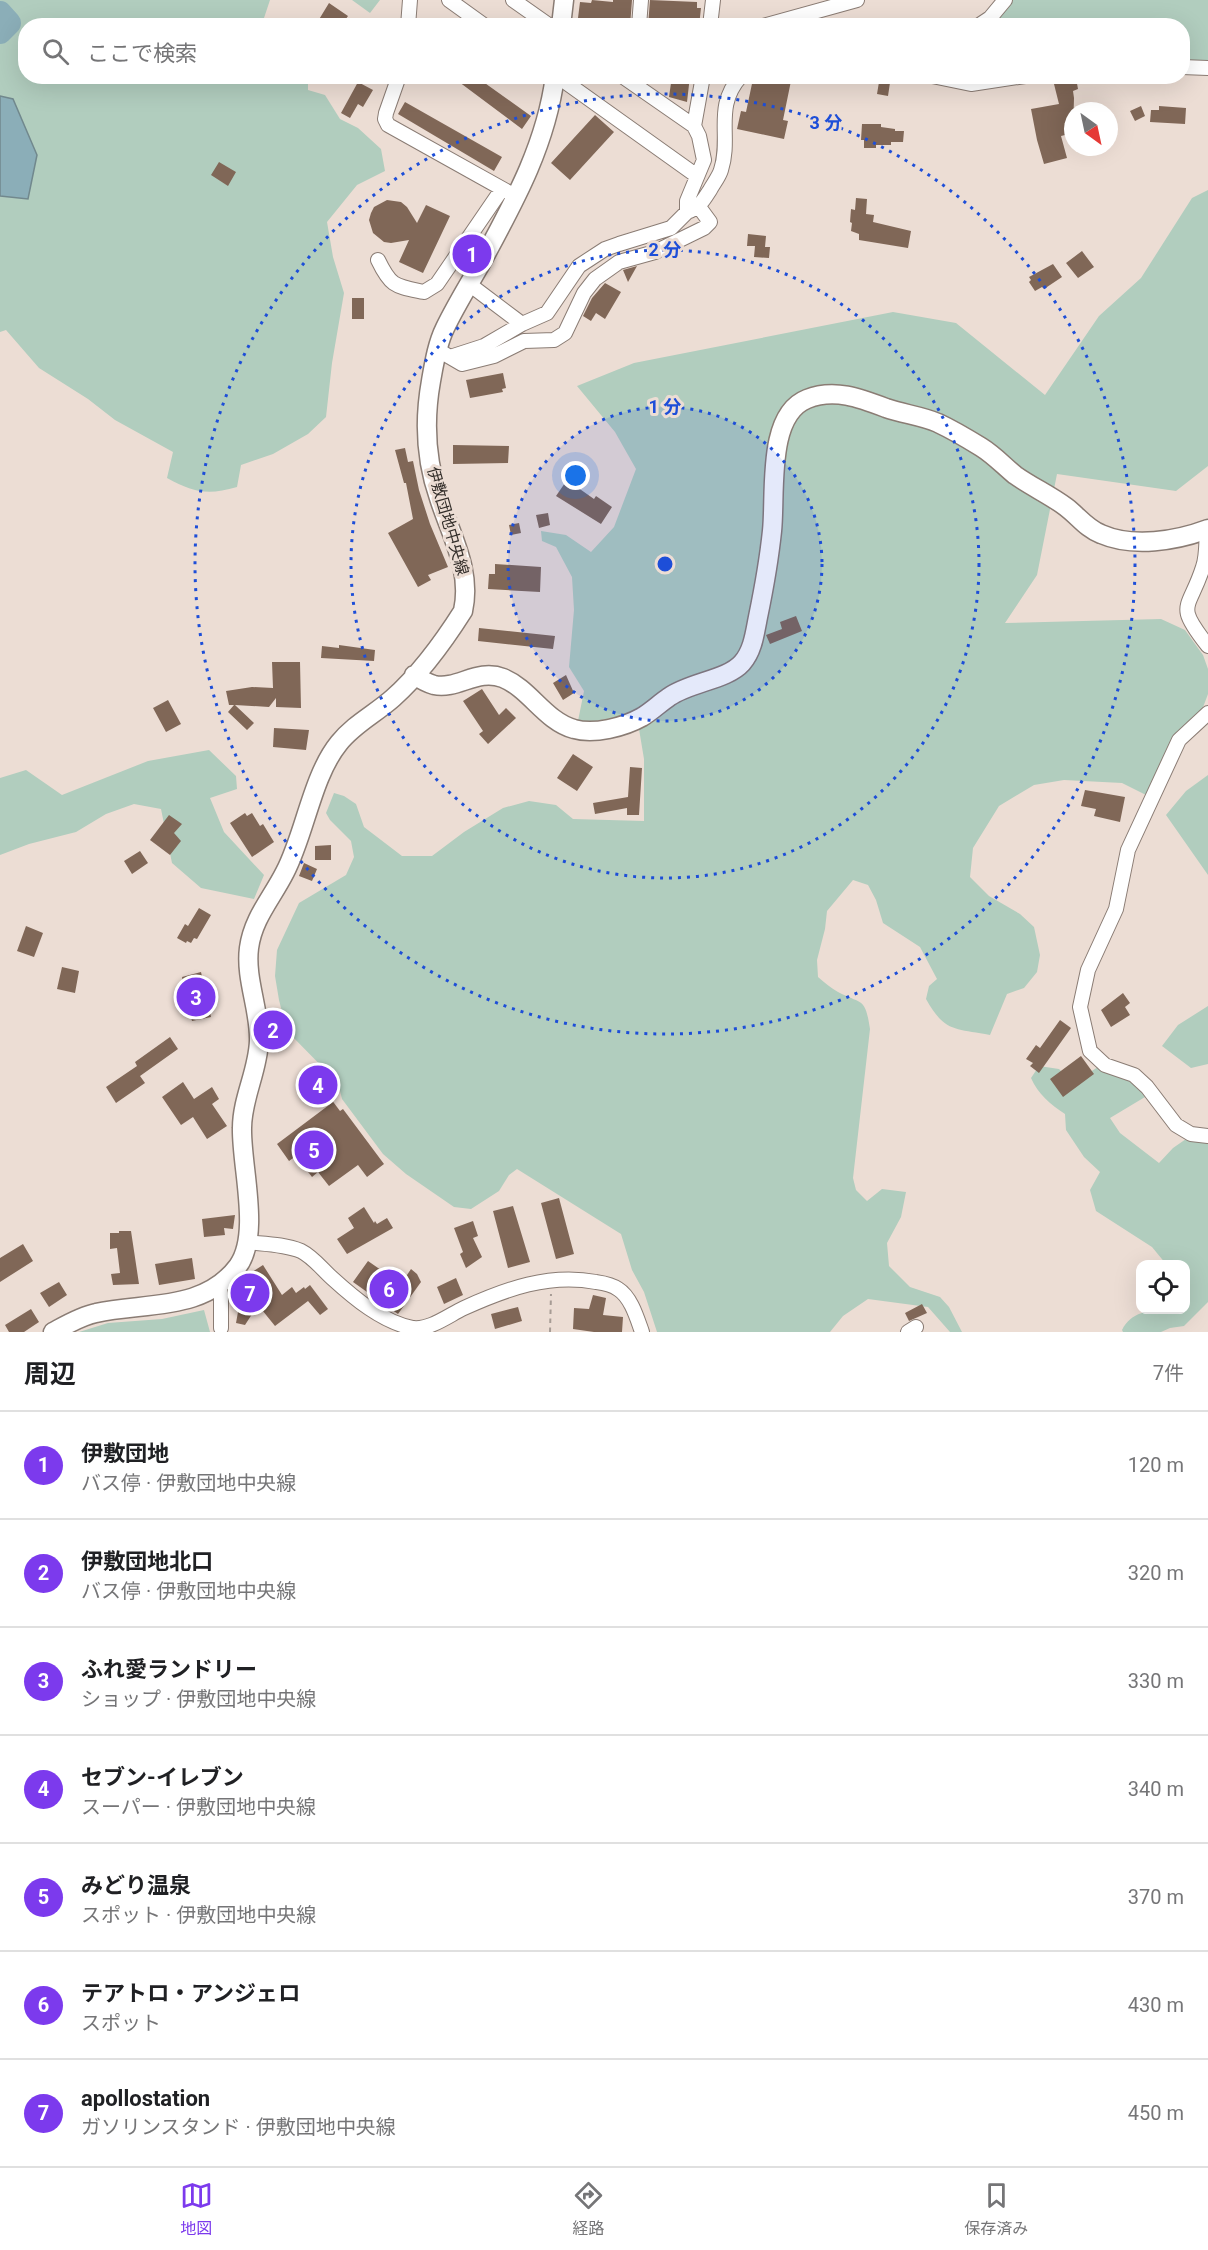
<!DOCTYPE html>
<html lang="ja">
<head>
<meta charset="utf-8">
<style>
  :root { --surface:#fff; --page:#f2f2f2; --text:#202124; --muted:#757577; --line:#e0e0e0; --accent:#7c3aed }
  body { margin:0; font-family:Roboto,"Noto Sans JP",sans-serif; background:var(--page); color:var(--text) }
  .controls { position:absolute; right:18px; bottom:18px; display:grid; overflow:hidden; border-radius:12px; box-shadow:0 6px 24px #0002 }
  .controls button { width:54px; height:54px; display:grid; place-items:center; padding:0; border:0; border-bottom:2px solid var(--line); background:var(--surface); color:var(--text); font:30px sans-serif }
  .compass { position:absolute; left:1064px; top:102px; width:54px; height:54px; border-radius:50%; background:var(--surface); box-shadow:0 6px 24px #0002; rotate:147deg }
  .you { position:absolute; left:576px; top:476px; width:21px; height:21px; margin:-15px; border:4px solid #fff; border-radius:50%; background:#1a73e8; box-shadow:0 0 0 9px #1a73e833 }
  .badge { display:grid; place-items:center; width:39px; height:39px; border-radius:50%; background:var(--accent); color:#fff; font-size:20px; font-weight:700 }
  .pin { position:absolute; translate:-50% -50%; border:3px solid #fff; box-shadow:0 2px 6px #0006 }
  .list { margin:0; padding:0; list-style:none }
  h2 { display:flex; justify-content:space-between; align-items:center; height:78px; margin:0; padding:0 24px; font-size:26px }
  h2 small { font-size:20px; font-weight:400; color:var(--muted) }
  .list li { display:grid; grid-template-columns:39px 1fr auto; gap:18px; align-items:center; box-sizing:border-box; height:108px; padding:0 24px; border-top:2px solid var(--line) }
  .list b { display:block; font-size:22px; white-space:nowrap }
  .list p { margin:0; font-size:20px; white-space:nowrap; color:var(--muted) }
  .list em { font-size:20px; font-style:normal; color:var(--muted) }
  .icon { flex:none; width:33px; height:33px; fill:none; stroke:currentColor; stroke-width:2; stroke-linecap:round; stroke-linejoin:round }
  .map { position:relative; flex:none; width:1208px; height:1332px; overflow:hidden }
  .search { position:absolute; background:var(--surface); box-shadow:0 6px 24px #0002; left:18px; right:18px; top:18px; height:66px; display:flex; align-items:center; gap:15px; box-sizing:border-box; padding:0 21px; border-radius:24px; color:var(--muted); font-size:22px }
  .sheet { height:834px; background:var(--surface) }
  nav { display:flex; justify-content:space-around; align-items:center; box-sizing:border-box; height:84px; border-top:2px solid var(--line); background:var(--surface); font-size:16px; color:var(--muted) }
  nav a { display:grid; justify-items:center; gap:3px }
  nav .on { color:var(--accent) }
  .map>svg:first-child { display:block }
  .green { fill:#b1cdbe }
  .water { fill:#8baeb8; stroke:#71888d; stroke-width:1.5 }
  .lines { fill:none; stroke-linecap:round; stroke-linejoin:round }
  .river { stroke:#8baeb8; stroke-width:24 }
  .building { fill:#806757 }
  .minor-casing { stroke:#8a7c74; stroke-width:16 }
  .tertiary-casing { stroke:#8a7c74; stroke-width:21 }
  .path { stroke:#a79c95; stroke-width:2; stroke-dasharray:4.5 4.5; stroke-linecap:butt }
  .minor { stroke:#fff; stroke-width:14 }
  .tertiary { stroke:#fff; stroke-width:18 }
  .ring { fill:none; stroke:#1d4ed8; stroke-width:3; stroke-dasharray:3 6 }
  .labels { text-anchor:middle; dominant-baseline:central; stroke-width:6; stroke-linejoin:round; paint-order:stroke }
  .street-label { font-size:16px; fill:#332e2a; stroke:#ecddd4 }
  .centre { fill:#1d4ed8; stroke:#ecddd4; stroke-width:3 }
  .ring-label { font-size:18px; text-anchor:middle; font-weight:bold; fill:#1d4ed8; stroke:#ecddd4; stroke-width:6; stroke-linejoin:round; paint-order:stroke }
</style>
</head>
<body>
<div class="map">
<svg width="1208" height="1332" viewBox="0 0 1208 1332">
  <rect width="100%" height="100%" fill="#ecddd4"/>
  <path class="green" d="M0 0H270L263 21 274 22 278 25 26 26V76L308 77V90L325 95 340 119 358 128 381 149 385 171 357 185 327 222 333 257 344 293 332 363 326 417 308 434 273 454 241 465 237 487C207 496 193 492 167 478L173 452 115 420 88 399 39 368 6 330 0 332V196L28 199 13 99 0 96Z
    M352 0H380L370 13Z
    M1008 0H1208V64L1183 63 1182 26H990Z
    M1208 190V466L1176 491 1057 474 1037 575 1005 623 1161 619 1185 630 1203 655 1208 669V694L1202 710 1148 796 1122 783 1064 780 1034 785 999 806 973 848 970 877 989 896 1020 914 1034 927 1040 955 1037 972 1024 988 1007 994 990 1035C955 1028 945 1033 926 999L929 986 937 979 920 947 883 923 876 900 868 885 853 880 827 911 825 929 817 960 818 977C824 982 831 988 838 992 863 1005 865 997 870 1029L853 1178 856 1190 867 1201 882 1189 906 1192 901 1217 887 1243 889 1266 910 1287 940 1297 949 1307 962 1332H950L928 1307 868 1299 843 1316 830 1332H657L644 1292 632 1270 621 1234 517 1169 509 1175 499 1191 471 1209 454 1207 406 1174 383 1154 342 1099 338 1083 287 1031 279 1000 275 976 277 950 299 903 346 875 354 857 351 841 330 820 326 813 334 793 344 796 356 804 364 827 402 856H432L464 832 503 808 529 801 556 805 573 819 644 821V759L639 729 626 715 587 723 578 721 584 691 569 667 574 610 572 577 556 547 542 541 541 531 566 535 591 552 614 527 636 469 615 432 577 386 634 363 893 312 956 323 1045 395 1099 316 1141 278 1192 198Z
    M209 750 236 776 237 789 210 798 224 832 264 875 254 899 201 888 172 863 161 809 134 804 106 814 76 832 29 844 0 855V778L26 770 62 795 148 761Z
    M1208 775V875L1166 815 1186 791Z
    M1208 1006V1064L1191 1068 1162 1046 1178 1025Z
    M1039 1066 1059 1069 1073 1083 1098 1067 1137 1084 1145 1097 1110 1118 1120 1133 1159 1163 1173 1148 1186 1139 1208 1141V1302L1184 1326 1170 1328 1161 1332H1123L1122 1330C1134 1306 1162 1310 1186 1310V1264H1166L1152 1247 1096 1211 1090 1190 1100 1172 1084 1157 1066 1130 1065 1114C1050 1104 1038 1094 1031 1078Z
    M204 1310 210 1332H79L108 1323 162 1319Z"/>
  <path class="water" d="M0 96 13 99 37 155 28 199 0 196Z"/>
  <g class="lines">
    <path class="river" d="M0 13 9 23 0 32"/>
  </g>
  <path class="building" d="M592 0 613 2V0H632L630 26H577L580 2 591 3Z
    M650 0 697 2V8H701L699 26H648Z
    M329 3 348 16 341 26H315Z
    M451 76H475L531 116 522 129Z
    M672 76H690L687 102 669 97Z
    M763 76H792L783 120 788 121 784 139 737 129 741 111 746 112 753 79 762 81Z
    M880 76H891L888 96 877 94Z
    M1076 78 1078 89 1073 91 1074 98 1073 133 1061 136 1067 158 1044 164 1037 140 1031 109 1059 104 1054 84Z
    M358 82 373 90 363 107 358 104 350 118 341 113Z
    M405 102 502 157 494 171 398 114Z
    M1141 106 1145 116 1135 121 1130 111Z
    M1159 106 1186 108 1185 124 1150 122 1151 110H1159Z
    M595 115 614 132 570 180 551 163Z
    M862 124H881V127L895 129V131H904L903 142H891V145H876V148H864V140H861Z
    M219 162 236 172 228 186 211 175Z
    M856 198 867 199 866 214 874 215 873 222 911 231 908 248 859 240V234L851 231 852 223 850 222 851 209 855 210Z
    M387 200 401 202 407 207 417 223 426 205 450 216 423 273 399 262 409 240 391 243 384 242 373 233 369 220 371 213 374 207Z
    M748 234 766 236 765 247H770L769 258 754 257 755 246H747Z
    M1082 251 1094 267 1078 278 1066 263Z
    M1053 264 1062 277 1044 289 1042 287 1035 291 1029 282 1031 280 1029 277Z
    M637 266 628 282 623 270Z
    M605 283 621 292 605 319 596 313 591 321 583 316 592 298Z
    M352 298H364V319H352Z
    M503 373 506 388 502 389 503 392 470 398 466 380Z
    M453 445 509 446 508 463 453 464Z
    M405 448 408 462 413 461 419 490 430 524 448 567 428 575 431 580 418 587 388 533 413 519 406 483H404L395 450Z
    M567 480 594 499 596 496 612 507 601 524 556 496Z
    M548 513 550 525 539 528 536 515Z
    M519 523 521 533 511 535 509 525Z
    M495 564 541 567 540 592 488 589 489 574H495Z
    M796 616 802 631 770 644 766 635 782 629 780 622Z
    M479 628 555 636 553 649 478 641Z
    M339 645 375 650 374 661 321 658 322 646 339 648Z
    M272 662H300L301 708 276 707V698L269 707 235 705 254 723 247 730 228 712 234 705H229L226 691 252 687 273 688Z
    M566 675 574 693 563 700 553 683Z
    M482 689 499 715 506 708 516 718 488 744 479 734 483 731 463 701Z
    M168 700 181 724 166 732 153 708Z
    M274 728 309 730 306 750 273 747Z
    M573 754 593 767 577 791 557 778Z
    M630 767 642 768 639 815H627V808L595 814 593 803 628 797Z
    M1085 790 1125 797 1120 822 1094 816 1096 809 1081 806Z
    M245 813 247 816 252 813 260 826 263 824 274 842 252 857 230 823Z
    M169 815 182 824 174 833 181 841 170 855 150 840Z
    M331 845V860H315V846Z
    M140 851 148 863 132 874 124 861Z
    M304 863 317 869 312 881 299 876Z
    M199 908 211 915 197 939 194 938 191 943 187 941 186 943 177 938 185 924 188 926Z
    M26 926 43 933 34 957 17 951Z
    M62 967 79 971 75 993 57 989Z
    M201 972 211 1017 192 1021 182 977Z
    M1123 993 1130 1003 1125 1007 1130 1015 1111 1027 1101 1010Z
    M1060 1020 1071 1028 1039 1073 1030 1066 1033 1063 1026 1059 1036 1045 1040 1048Z
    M170 1037 178 1049 140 1076 145 1083 116 1103 106 1087 137 1066 135 1062Z
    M1081 1056 1094 1074 1063 1097 1050 1079Z
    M311 1069 328 1071 325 1091 340 1111 343 1109 384 1164 367 1177 358 1165 329 1186 318 1172 312 1177 296 1156 289 1161 277 1144 333 1102 308 1099Z
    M183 1082 194 1099 212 1087 219 1099 212 1104 227 1126 207 1139 193 1117 181 1125 162 1097Z
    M559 1198 574 1254 556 1259 541 1203Z
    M513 1206 530 1262 508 1268 493 1211Z
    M364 1207 374 1223 375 1221 377 1224 387 1218 393 1228 347 1254 337 1239 354 1228 348 1218Z
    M235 1215 233 1229 224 1228 225 1235 204 1237 202 1219Z
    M473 1221 478 1236 473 1238 482 1257 466 1268 460 1254 463 1252 454 1228Z
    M119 1231H131L139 1284 113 1285 111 1274 120 1273 117 1248 110 1249V1233H119Z
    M23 1244 33 1261 0 1282V1258Z
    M192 1258 195 1279 159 1285 155 1264Z
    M368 1261 401 1284 411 1269 417 1274 421 1282 398 1314 353 1282Z
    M263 1265 282 1295 292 1287 296 1293 304 1287 305 1289 310 1285 328 1309 320 1315 308 1301 275 1326 258 1305 245 1325 236 1323 238 1312 257 1300 243 1278Z
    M456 1278 463 1295 444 1304 437 1287Z
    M59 1282 67 1295 49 1307 40 1293Z
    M593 1295 606 1298 603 1315 623 1317 622 1332H594L573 1329 574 1308 589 1309Z
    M922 1304 927 1313 909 1321 905 1313Z
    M518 1307 522 1321 495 1329 491 1314Z
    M31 1309 39 1322 24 1332H9L5 1325Z"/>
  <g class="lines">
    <defs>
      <path id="minor" d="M449 0 485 26
        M513 0 550 26
        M408 26 410 0
        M639 26 641 0
        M710 26 713 0
        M763 26 857 0
        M978 26 990 18 1005 0
        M1182 67 1208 68
        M399 76 386 113 385 119 388 125 517 197
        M557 76 697 176
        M622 76 694 126
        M703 76 694 126 699 136 704 160 687 201V212C700 207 703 201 710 190 713 184 719 177 721 170 732 136 713 107 741 76
        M932 76 971 84 1025 76
        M378 260C391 287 395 286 424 292L437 284 502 189
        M469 284 522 324
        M438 350 462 364 494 356 524 341 554 340 565 333 584 293 595 279 619 262 655 252 704 228 710 222 699 207
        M450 357 484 346 522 324 547 313 579 266 605 249 619 244 671 228 687 212
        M1207 530C1206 542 1207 556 1203 567 1189 611 1174 603 1208 646
        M1208 713 1179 740 1128 850 1116 909 1088 970 1080 1007 1090 1051 1105 1065 1134 1075 1147 1087 1176 1125 1191 1134 1208 1136
        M246 1242C264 1244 284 1244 301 1251 313 1257 322 1269 332 1278 354 1298 382 1322 413 1328 430 1330 449 1315 464 1308 506 1289 549 1273 596 1282 603 1283 611 1284 618 1289 631 1297 637 1318 642 1332
        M219 1284 221 1296V1328
        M908 1332 916 1327"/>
      <path id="tertiary" d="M561 26 564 0
        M414 675C420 679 427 683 434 685 458 690 477 668 503 678 530 689 545 721 574 729 594 735 624 727 642 717 652 711 660 703 669 697 690 682 727 680 742 663 753 651 755 632 758 617 764 588 769 560 772 531 776 495 766 415 807 399 834 388 860 398 886 408 903 414 922 416 938 423 953 430 968 439 981 447 994 455 1004 466 1015 475 1032 487 1050 495 1066 507 1078 516 1087 529 1101 534 1133 548 1176 541 1208 529
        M53 1332C66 1325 81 1316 96 1313 144 1302 204 1312 238 1266 261 1234 241 1166 242 1128 242 1098 258 1071 259 1041 260 1010 245 979 249 948 253 918 272 898 285 872 305 834 312 776 339 743 354 724 375 714 393 698 420 674 444 641 463 611 472 570 451 536 439 498 426 461 424 420 431 381 434 364 437 344 445 328 455 307 468 286 480 265 513 204 546 146 555 76"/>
    </defs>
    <use href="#minor" class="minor-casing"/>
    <use href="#tertiary" class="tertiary-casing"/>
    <path class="path" d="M550 1332 551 1294"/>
    <use href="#minor" class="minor"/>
    <use href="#tertiary" class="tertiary"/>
  </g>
  <circle cx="665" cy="564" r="157" fill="#1d4ed8" fill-opacity=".12"/>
  <g class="ring">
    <circle cx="665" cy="564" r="157"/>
    <circle cx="665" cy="564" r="314"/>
    <circle cx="665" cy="564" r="470"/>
  </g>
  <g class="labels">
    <g class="street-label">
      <text transform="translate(448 521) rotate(74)">伊敷団地中央線</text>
    </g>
  </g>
  <circle cx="665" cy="564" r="9" class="centre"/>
  <g class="ring-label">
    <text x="826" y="129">3 分</text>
    <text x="665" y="256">2 分</text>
    <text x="665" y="413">1 分</text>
  </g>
</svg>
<div class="controls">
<button><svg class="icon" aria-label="locate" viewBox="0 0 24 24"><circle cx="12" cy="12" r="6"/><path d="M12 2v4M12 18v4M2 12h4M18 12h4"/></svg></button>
</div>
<svg class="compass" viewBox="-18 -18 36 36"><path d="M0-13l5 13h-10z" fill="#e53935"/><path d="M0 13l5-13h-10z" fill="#757577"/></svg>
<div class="you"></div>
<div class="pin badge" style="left:472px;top:254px">1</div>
<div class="pin badge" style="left:273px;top:1030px">2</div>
<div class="pin badge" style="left:196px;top:997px">3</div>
<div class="pin badge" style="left:318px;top:1085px">4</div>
<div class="pin badge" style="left:314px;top:1150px">5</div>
<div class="pin badge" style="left:389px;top:1289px">6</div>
<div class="pin badge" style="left:250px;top:1293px">7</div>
<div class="search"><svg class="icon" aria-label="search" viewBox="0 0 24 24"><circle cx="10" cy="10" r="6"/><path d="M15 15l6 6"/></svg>ここで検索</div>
</div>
<section class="sheet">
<h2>周辺<small>7件</small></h2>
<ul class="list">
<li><span class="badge">1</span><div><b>伊敷団地</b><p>バス停 · 伊敷団地中央線</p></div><em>120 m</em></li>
<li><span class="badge">2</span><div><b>伊敷団地北口</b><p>バス停 · 伊敷団地中央線</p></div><em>320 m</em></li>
<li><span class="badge">3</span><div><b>ふれ愛ランドリー</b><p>ショップ · 伊敷団地中央線</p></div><em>330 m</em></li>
<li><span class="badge">4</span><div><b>セブン-イレブン</b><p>スーパー · 伊敷団地中央線</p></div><em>340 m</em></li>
<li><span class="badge">5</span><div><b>みどり温泉</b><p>スポット · 伊敷団地中央線</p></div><em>370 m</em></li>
<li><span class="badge">6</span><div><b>テアトロ・アンジェロ</b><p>スポット</p></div><em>430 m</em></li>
<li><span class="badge">7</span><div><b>apollostation</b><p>ガソリンスタンド · 伊敷団地中央線</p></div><em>450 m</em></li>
</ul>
</section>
<nav>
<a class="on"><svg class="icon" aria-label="map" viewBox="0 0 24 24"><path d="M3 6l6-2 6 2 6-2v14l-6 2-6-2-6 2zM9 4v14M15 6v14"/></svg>地図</a>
<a><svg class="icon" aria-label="directions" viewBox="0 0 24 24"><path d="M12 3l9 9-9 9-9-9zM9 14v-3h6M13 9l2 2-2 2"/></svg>経路</a>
<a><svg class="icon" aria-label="saved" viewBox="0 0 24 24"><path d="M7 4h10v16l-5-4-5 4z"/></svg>保存済み</a>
</nav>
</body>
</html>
